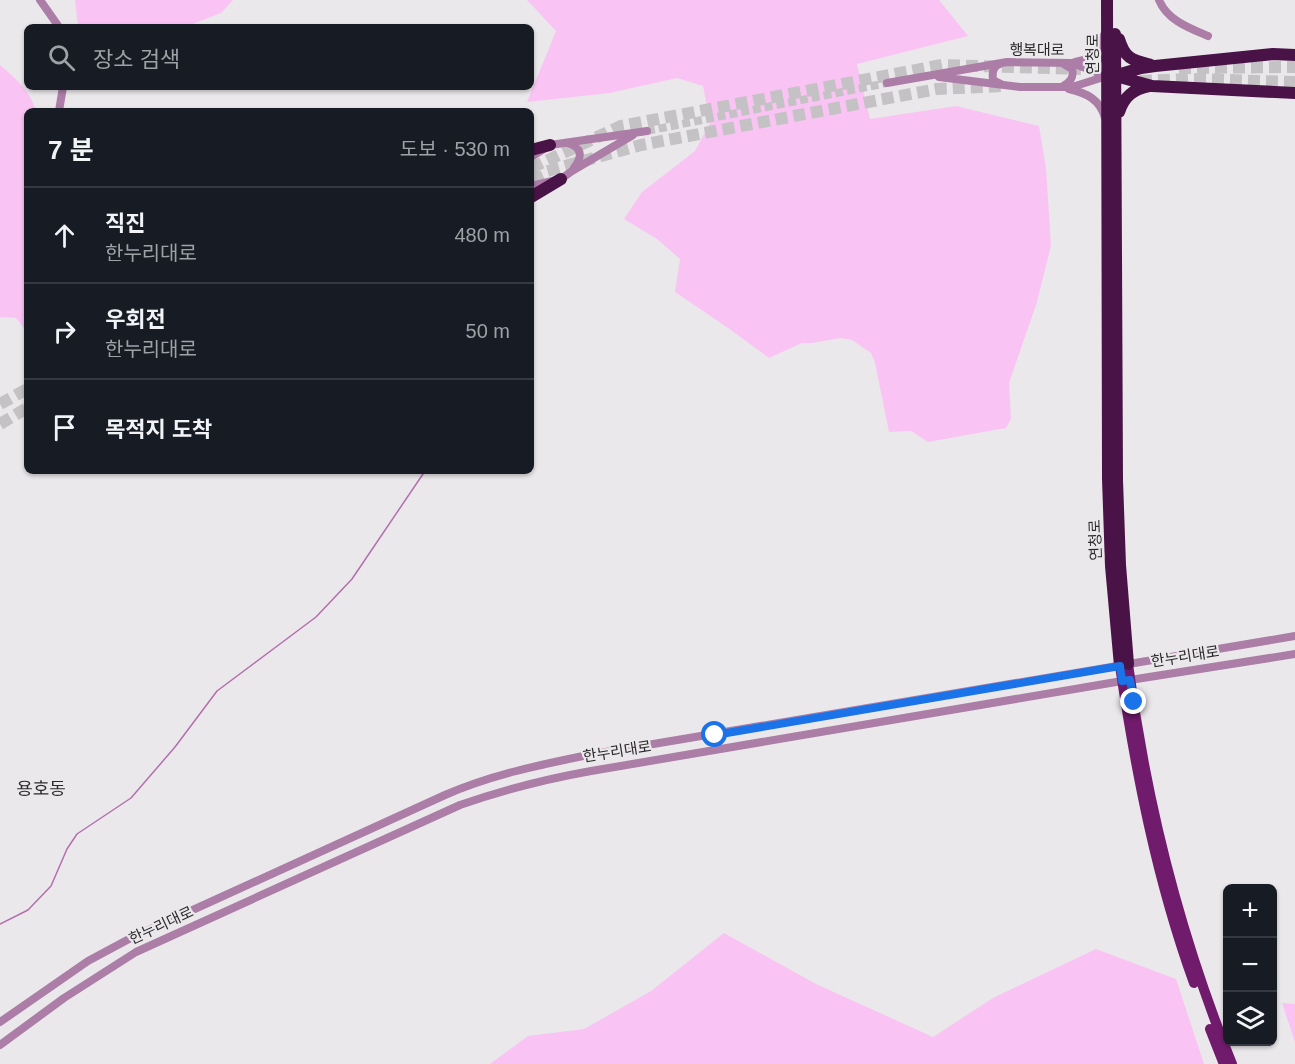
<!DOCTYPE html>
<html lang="ko">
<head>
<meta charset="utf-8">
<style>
  :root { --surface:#171b24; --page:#20242c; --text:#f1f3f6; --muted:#9ea1a6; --line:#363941 }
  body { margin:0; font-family:Helvetica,"Noto Sans KR",sans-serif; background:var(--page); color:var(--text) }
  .controls { position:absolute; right:18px; bottom:18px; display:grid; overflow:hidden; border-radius:9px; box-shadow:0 2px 4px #0004 }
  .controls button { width:54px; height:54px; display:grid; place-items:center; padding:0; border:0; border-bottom:2px solid var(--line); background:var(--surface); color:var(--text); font:30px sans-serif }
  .stop { position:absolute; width:18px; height:18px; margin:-14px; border:4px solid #1a73e8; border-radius:50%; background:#fff }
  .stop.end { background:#1a73e8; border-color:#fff; box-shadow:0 2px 6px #0008 }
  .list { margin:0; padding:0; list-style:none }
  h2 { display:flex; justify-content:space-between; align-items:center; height:78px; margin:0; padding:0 24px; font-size:26px }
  h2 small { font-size:20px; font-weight:400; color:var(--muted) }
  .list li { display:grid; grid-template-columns:39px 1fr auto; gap:18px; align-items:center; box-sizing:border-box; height:96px; padding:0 24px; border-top:2px solid var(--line) }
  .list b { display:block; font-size:22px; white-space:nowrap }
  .list p { margin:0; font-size:20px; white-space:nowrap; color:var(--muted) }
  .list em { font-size:20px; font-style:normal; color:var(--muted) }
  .icon { flex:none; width:33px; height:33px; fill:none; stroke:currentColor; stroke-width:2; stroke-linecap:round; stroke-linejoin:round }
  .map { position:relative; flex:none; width:1295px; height:1064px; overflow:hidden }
  .search { position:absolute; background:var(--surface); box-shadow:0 2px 4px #0004; left:24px; top:24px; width:510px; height:66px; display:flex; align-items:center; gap:15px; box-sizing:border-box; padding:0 21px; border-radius:9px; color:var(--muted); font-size:22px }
  .panel { position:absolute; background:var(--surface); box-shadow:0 2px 4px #0004; left:24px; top:108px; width:510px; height:366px; border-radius:9px }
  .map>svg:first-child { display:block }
  .green { fill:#f9c4f3 }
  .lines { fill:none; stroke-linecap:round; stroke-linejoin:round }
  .stream { stroke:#b36fad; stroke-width:1.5 }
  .minor-tunnel { stroke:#c5c2c5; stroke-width:8; stroke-dasharray:8 4; stroke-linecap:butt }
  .highway-tunnel { stroke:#c5c2c5; stroke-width:12; stroke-dasharray:12 6; stroke-linecap:butt }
  .minor { stroke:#ab7da7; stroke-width:8 }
  .major { stroke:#701b6c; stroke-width:10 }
  .highway { stroke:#4a1347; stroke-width:12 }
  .route { stroke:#1a73e8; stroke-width:8 }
  .labels { text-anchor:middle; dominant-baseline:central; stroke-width:4.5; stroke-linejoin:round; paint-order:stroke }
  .street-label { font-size:15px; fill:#2c2b2c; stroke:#ebe8eb }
  .quarter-label { font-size:18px; fill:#2c2b2c; stroke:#ebe8eb }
</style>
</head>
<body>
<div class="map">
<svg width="1295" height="1064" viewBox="0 0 1295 1064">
  <rect width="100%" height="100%" fill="#ebe8eb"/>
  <path class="green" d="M75 0H233L221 13 185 27H78Z
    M527 0H939L968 36 857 64 870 119 956 106 1039 126 1046 168 1051 246 1037 302 1009 383 1011 419 1006 428 928 442 911 431 889 432 875 363 871 353 852 340 841 338 812 343H802L769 358 728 328 675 292 680 259 657 239 624 219 642 192 695 151 710 123 703 86 677 78 610 93 527 102 556 31Z
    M0 65C15 78 30 90 36 111H27V332L16 318 0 317Z
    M724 933 816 984 933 1037 993 998 1096 949 1176 979 1204 1064H490L528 1036 584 1029 651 991Z
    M1282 1003 1295 1004V1043V1042Z"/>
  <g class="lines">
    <path class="stream" d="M0 924 28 910 51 886 67 849 77 834 131 798 175 747 217 691 316 617 352 579 425 471"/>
    <path class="minor-tunnel" d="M647 131 887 83"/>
    <path class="highway-tunnel" d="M1179 68 1295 67
      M1140 81 1192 79 1295 82
      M531 168 621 126 942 65 1081 69
      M531 178 547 171 641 145 937 89 1003 86
      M0 404 27 389
      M0 424 27 408"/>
    <path class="minor" d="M40 0 59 27
      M1159 0C1167 20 1189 28 1208 36
      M1075 62C1094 58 1100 55 1104 35
      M1000 64C993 66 992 73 993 80L1001 84
      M939 77 1020 87H1072L1107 76
      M887 83 1007 62 1072 63 1107 76
      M1063 86C1071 82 1074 77 1072 69L1064 64
      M1069 89C1086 93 1100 99 1105 118
      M59 111 63 87
      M567 143C582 147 583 156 574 168
      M531 157 550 145 647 131
      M531 186 561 179 572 171 633 135
      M1130 680 1295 654
      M0 1022 88 961 129 939 445 795C491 775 539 765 588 755L1295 636
      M0 1045 64 998 136 952 460 805C503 790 546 779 591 771L1122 681"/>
    <path class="major" d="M1128 664C1146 802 1180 936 1232 1064
      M1120 666C1136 773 1157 881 1194 983
      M1210 1029 1223 1062"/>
    <path class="highway" d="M1107 0 1108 479 1111 566 1120 666
      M1115 34 1117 480 1120 565 1128 664
      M1119 39C1125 59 1132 60 1151 65
      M1117 75 1141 68 1155 66 1273 54 1295 55
      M1108 76H1116L1152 86 1295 93
      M1119 112C1124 97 1133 89 1149 86
      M531 150 550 145
      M531 197 561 179"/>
  </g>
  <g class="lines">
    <path class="route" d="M715 735 1120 666 1122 681 1130 680 1134 702"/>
  </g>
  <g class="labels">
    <g class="street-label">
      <text x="1037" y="49">행복대로</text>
      <text transform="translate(1092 54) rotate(-90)">연청로</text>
      <text transform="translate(1095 540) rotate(-92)">연청로</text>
      <text transform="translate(1185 656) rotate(-9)">한누리대로</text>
      <text transform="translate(617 751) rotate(-9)">한누리대로</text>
      <text transform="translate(161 925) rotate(-25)">한누리대로</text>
    </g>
    <g class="quarter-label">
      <text x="41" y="789">용호동</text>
    </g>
  </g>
</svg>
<div class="controls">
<button>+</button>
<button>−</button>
<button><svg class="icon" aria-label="layers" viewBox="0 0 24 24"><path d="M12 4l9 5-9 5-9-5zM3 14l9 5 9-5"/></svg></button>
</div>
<div class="stop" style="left:715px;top:735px"></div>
<div class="stop end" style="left:1134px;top:702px"></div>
<div class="search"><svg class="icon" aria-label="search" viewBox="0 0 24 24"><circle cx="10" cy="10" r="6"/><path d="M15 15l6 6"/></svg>장소 검색</div>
<section class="panel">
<h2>7 분<small>도보 · 530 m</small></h2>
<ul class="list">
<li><svg class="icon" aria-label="ahead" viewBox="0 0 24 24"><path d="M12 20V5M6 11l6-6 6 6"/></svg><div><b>직진</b><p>한누리대로</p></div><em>480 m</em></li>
<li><svg class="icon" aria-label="right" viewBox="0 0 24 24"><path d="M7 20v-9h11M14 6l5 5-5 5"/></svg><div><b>우회전</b><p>한누리대로</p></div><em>50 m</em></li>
<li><svg class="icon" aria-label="arrive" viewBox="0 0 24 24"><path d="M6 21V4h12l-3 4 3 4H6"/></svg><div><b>목적지 도착</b></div></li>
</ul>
</section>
</div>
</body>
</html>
